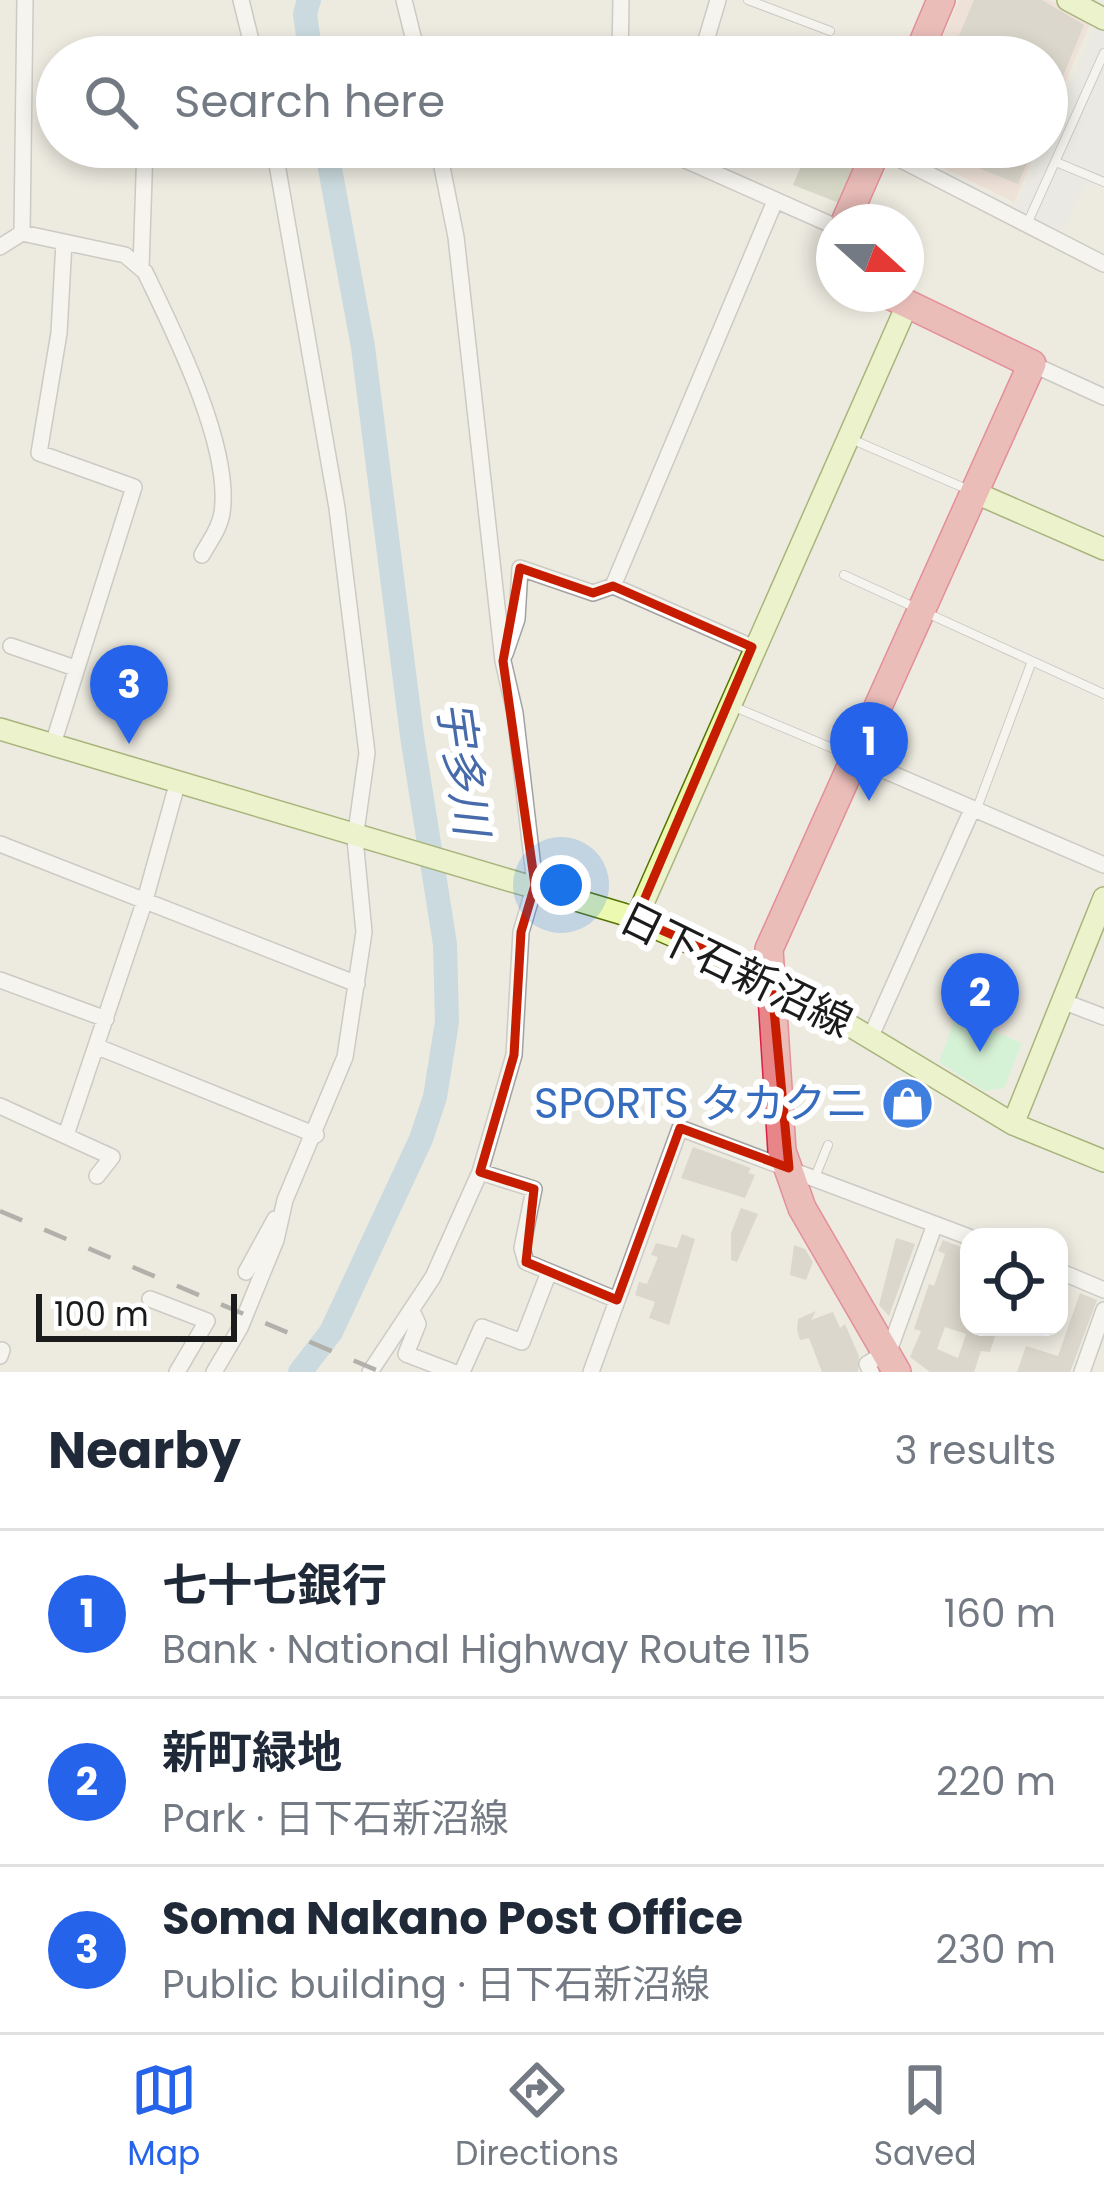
<!DOCTYPE html>
<html lang="en">
<head>
<meta charset="utf-8">
<style>
  :root { --surface:#fff; --page:#f6f6f7; --text:#1f2937; --muted:#747a83; --line:#e0e1e3; --accent:#2563eb }
  body { margin:0; font-family:Poppins,"Noto Sans JP",sans-serif; background:var(--page); color:var(--text) }
  .controls { position:absolute; right:36px; bottom:36px; display:grid; overflow:hidden; border-radius:24px; box-shadow:0 6px 18px #0003 }
  .controls button { width:108px; height:108px; display:grid; place-items:center; padding:0; border:0; border-bottom:3px solid var(--line); background:var(--surface); color:var(--text); font:60px sans-serif }
  .compass { position:absolute; left:816px; top:204px; width:108px; height:108px; border-radius:50%; background:var(--surface); box-shadow:0 6px 18px #0003; rotate:111deg }
  .scale { position:absolute; left:36px; bottom:30px; width:201px; box-sizing:border-box; padding-left:12px; border:6px solid #1b1b1b; border-top:0; font-size:33px; line-height:42px; white-space:nowrap; color:#1b1b1b; -webkit-text-stroke:9px #fff; paint-order:stroke }
  .you { position:absolute; left:561px; top:885px; width:42px; height:42px; margin:-30px; border:9px solid #fff; border-radius:50%; background:#1a73e8; box-shadow:0 0 0 18px #1a73e833 }
  .badge { display:grid; place-items:center; width:78px; height:78px; border-radius:50%; background:var(--accent); color:#fff; font-size:39px; font-weight:700 }
  .pin { position:absolute; translate:-50% -99px; filter:drop-shadow(0 3px 6px #0008) }
  .pin::after { content:''; position:absolute; top:63px; width:42px; height:36px; background:inherit; clip-path:polygon(0 0,100% 0,50% 100%) }
  .list { margin:0; padding:0; list-style:none }
  h2 { display:flex; justify-content:space-between; align-items:center; height:156px; margin:0; padding:0 48px; font-size:51px }
  h2 small { font-size:39px; font-weight:400; color:var(--muted) }
  .list li { display:grid; grid-template-columns:78px 1fr auto; gap:36px; align-items:center; box-sizing:border-box; height:168px; padding:0 48px; border-top:3px solid var(--line) }
  .list b { display:block; font-size:45px; white-space:nowrap }
  .list p { margin:0; font-size:39px; white-space:nowrap; color:var(--muted) }
  .list em { font-size:39px; font-style:normal; color:var(--muted) }
  .icon { flex:none; width:66px; height:66px; fill:none; stroke:currentColor; stroke-width:2; stroke-linecap:round; stroke-linejoin:round }
  .map { position:relative; flex:none; width:1104px; height:1372px; overflow:hidden }
  .search { position:absolute; background:var(--surface); box-shadow:0 6px 18px #0003; left:36px; right:36px; top:36px; height:132px; display:flex; align-items:center; gap:30px; box-sizing:border-box; padding:0 42px; border-radius:66px; color:var(--muted); font-size:45px }
  .sheet { height:660px; background:var(--surface) }
  nav { display:flex; justify-content:space-around; align-items:center; box-sizing:border-box; height:168px; border-top:3px solid var(--line); background:var(--surface); font-size:33px; color:var(--muted) }
  nav a { display:grid; justify-items:center; gap:6px }
  nav .on { color:var(--accent) }
  .map>svg:first-child { display:block }
  .commercial { fill:#efd5ce }
  .construction { fill:#bec2ac }
  .park { fill:#bbfac9 }
  .parking { fill:#e7e7e7 }
  .lines { fill:none; stroke-linecap:round; stroke-linejoin:round }
  .river { stroke:#9fc5dc; stroke-width:24 }
  .building { fill:#c5beb4; fill-rule:evenodd }
  .lane-casing { stroke:#a2a2a2; stroke-width:10 }
  .street-casing { stroke:#a2a2a2; stroke-width:18 }
  .secondary-casing { stroke:#557203; stroke-width:24 }
  .highway-casing { stroke:#d82044; stroke-width:30 }
  .lane { stroke:#fff; stroke-width:8 }
  .street { stroke:#fff; stroke-width:15 }
  .secondary { stroke:#ecfab1; stroke-width:21 }
  .highway { stroke:#e78589; stroke-width:27 }
  .rail { stroke:#696969; stroke-width:4.5; stroke-dasharray:24 24; stroke-linecap:butt }
  .marked { fill:none; stroke:#c61d00; stroke-width:9; stroke-linejoin:round }
  .labels { text-anchor:middle; dominant-baseline:central; stroke-width:12; stroke-linejoin:round; paint-order:stroke }
  .street-label { font-size:42px; fill:#1b1b1b; stroke:#fff }
  .shop-label { font-size:42px; fill:#366cbe; stroke:#fff; text-anchor:end }
  .water-label { font-size:45px; font-style:italic; fill:#476aab; stroke:#fff }
</style>
</head>
<body>
<div class="map">
<svg width="1104" height="1372" viewBox="0 0 1104 1372">
  <rect width="100%" height="100%" fill="#edebe0"/>
  <path class="commercial" d="M959 0H1049L1092 19 1047 125V57H934Z
    M900 147H1038L1014 202Z"/>
  <path class="construction" d="M809 147H862L839 203 793 185Z"/>
  <path class="park" d="M956 1016 1022 1043 1004 1088 984 1091 939 1062Z"/>
  <path class="parking" d="M1097 24 1104 28V188L1086 181 1063 233 1014 209 1041 147H1047V135Z"/>
  <g class="lines">
    <path class="river" d="M309 0 305 14 311 57
      M300 1372 331 1332 421 1139 435 1097 447 1022 445 944 412 736 363 347 326 147"/>
  </g>
  <path class="building" d="M974 0H1042L1084 25 1047 115V57H963L969 42 958 38Z
    M959 147H1034L1018 184 954 158Z
    M901 1082 927 1092 912 1130 886 1120Z
    M693 1147 751 1168 748 1173 755 1175 745 1198 681 1178Z
    M741 1208 758 1214 737 1262 731 1260V1233Z
    M682 1234 695 1239 669 1325 649 1318 655 1302 635 1295 639 1282 647 1284 658 1257 651 1255 656 1243 677 1248Z
    M896 1238 915 1244 889 1316 879 1305Z
    M943 1240 969 1250V1327H998L990 1352 981 1351 974 1372H930L910 1357 921 1331 914 1329 929 1284 934 1286 945 1254 938 1251ZM945 1327 966 1334 958 1358 937 1349Z
    M794 1245 805 1249 813 1262 806 1280 790 1275Z
    M1080 1293 1097 1300 1070 1372H1017L1026 1346 1058 1356Z
    M816 1311 811 1320 833 1312 840 1328 845 1324 859 1356 858 1372H822L809 1338 800 1340 797 1330 798 1319Z"/>
  <g class="lines">
    <defs>
      <path id="lane" d="M748 0 830 31
        M1056 162 1104 182
        M1027 224 1104 53
        M851 439 969 490
        M844 575 914 607
        M927 613 1104 694
        M732 706 851 756
        M976 811 1032 661
        M815 1177 828 1145"/>
      <path id="street" d="M241 0 255 57
        M404 0 418 57
        M620 57 621 0
        M701 57 718 0
        M656 147 834 226
        M878 148 1104 264
        M22 233 25 0
        M0 247 22 233 125 255 145 272C174 332 232 447 222 513 220 528 209 542 202 555
        M141 268 145 147
        M1032 364 1104 397
        M613 586 775 201
        M11 646 75 668
        M505 654 517 619 520 568 593 593 613 586 752 647
        M53 744 134 487 39 453 59 333 64 242
        M858 759 1104 865
        M0 844 357 984
        M0 980 106 1019
        M1062 1001 1104 1017
        M871 1036 971 812
        M98 1047 316 1135
        M0 1106 112 1157 97 1176
        M66 1135 145 900 178 781
        M480 1172 534 1189 522 1248 526 1262 617 1300
        M1059 1271 1104 1290
        M246 1272 275 1219
        M150 1299 207 1321 177 1372
        M412 1311 418 1324 406 1354 453 1372
        M889 1351 935 1224
        M0 1356 2 1350
        M214 1372 240 1328 276 1240 285 1200 345 1057 364 932 355 839 367 753 337 508 274 147
        M370 1372 433 1277 480 1172 514 1055 521 932 535 885 515 713 503 661 456 237 438 147
        M462 1372 482 1327 522 1342 549 1272
        M591 1372 680 1128 969 1237
        M871 1372 867 1364 878 1357
        M1082 1372 1104 1310"/>
      <path id="secondary" d="M1068 0 1104 19
        M976 493 1104 549
        M0 729 623 914 771 978 1013 1124 1104 1161
        M636 919 908 303
        M1013 1124 1104 898"/>
      <path id="highway" d="M917 57 941 0
        M845 222 878 147
        M834 250V263
        M887 294 1032 364 769 949 782 1151 802 1208 897 1372"/>
    </defs>
    <use href="#lane" class="lane-casing"/>
    <use href="#street" class="street-casing"/>
    <use href="#secondary" class="secondary-casing"/>
    <use href="#highway" class="highway-casing"/>
    <use href="#lane" class="lane"/>
    <use href="#street" class="street"/>
    <use href="#secondary" class="secondary"/>
    <use href="#highway" class="highway"/>
    <path class="rail" d="M0 1211 381 1372"/>
  </g>
  <path d="M0 0H1104V1372H0ZM520 568 593 593 613 586 752 647 636 919 771 978 789 1168 680 1128 617 1300 526 1262 534 1189 480 1172 514 1055 521 932 535 885 503 661Z" fill="#edebe0" fill-opacity=".55" fill-rule="evenodd"/>
  <path class="marked" d="M520 568 593 593 613 586 752 647 636 919 771 978 789 1168 680 1128 617 1300 526 1262 534 1189 480 1172 514 1055 521 932 535 885 503 661Z"/>
  <defs>
    <symbol id="shop-disc" viewBox="-11 -11 22 22"><circle r="9.5" fill="#3f7fe0" stroke="#fff"/><path d="M-5-2.5h2.3a2.7 3.5 0 0 1 5.4 0H5L5.5 6h-11ZM-1.5-2.5h3a1.5 2.3 0 0 0-3 0Z" fill="#fff"/></symbol>
  </defs>
  <g fill-rule="evenodd">
    <use href="#shop-disc" x="878" y="1074" width="59" height="59"/>
  </g>
  <g class="labels">
    <g class="street-label">
      <text transform="translate(736 970) rotate(26)">日下石新沼線</text>
    </g>
    <g class="shop-label">
      <text x="868" y="1103">SPORTS タカクニ</text>
    </g>
    <g class="water-label">
      <text transform="translate(463 768) rotate(82)">宇多川</text>
    </g>
  </g>
</svg>
<div class="controls">
<button><svg class="icon" aria-label="locate" viewBox="0 0 24 24"><circle cx="12" cy="12" r="6"/><path d="M12 2v4M12 18v4M2 12h4M18 12h4"/></svg></button>
</div>
<svg class="compass" viewBox="-18 -18 36 36"><path d="M0-13l5 13h-10z" fill="#e53935"/><path d="M0 13l5-13h-10z" fill="#747a83"/></svg>
<div class="scale">100 m</div>
<div class="you"></div>
<div class="pin badge" style="left:869px;top:801px">1</div>
<div class="pin badge" style="left:980px;top:1052px">2</div>
<div class="pin badge" style="left:129px;top:744px">3</div>
<div class="search"><svg class="icon" aria-label="search" viewBox="0 0 24 24"><circle cx="10" cy="10" r="6"/><path d="M15 15l6 6"/></svg>Search here</div>
</div>
<section class="sheet">
<h2>Nearby<small>3 results</small></h2>
<ul class="list">
<li><span class="badge">1</span><div><b>七十七銀行</b><p>Bank · National Highway Route 115</p></div><em>160 m</em></li>
<li><span class="badge">2</span><div><b>新町緑地</b><p>Park · 日下石新沼線</p></div><em>220 m</em></li>
<li><span class="badge">3</span><div><b>Soma Nakano Post Office</b><p>Public building · 日下石新沼線</p></div><em>230 m</em></li>
</ul>
</section>
<nav>
<a class="on"><svg class="icon" aria-label="map" viewBox="0 0 24 24"><path d="M3 6l6-2 6 2 6-2v14l-6 2-6-2-6 2zM9 4v14M15 6v14"/></svg>Map</a>
<a><svg class="icon" aria-label="directions" viewBox="0 0 24 24"><path d="M12 3l9 9-9 9-9-9zM9 14v-3h6M13 9l2 2-2 2"/></svg>Directions</a>
<a><svg class="icon" aria-label="saved" viewBox="0 0 24 24"><path d="M7 4h10v16l-5-4-5 4z"/></svg>Saved</a>
</nav>
</body>
</html>
